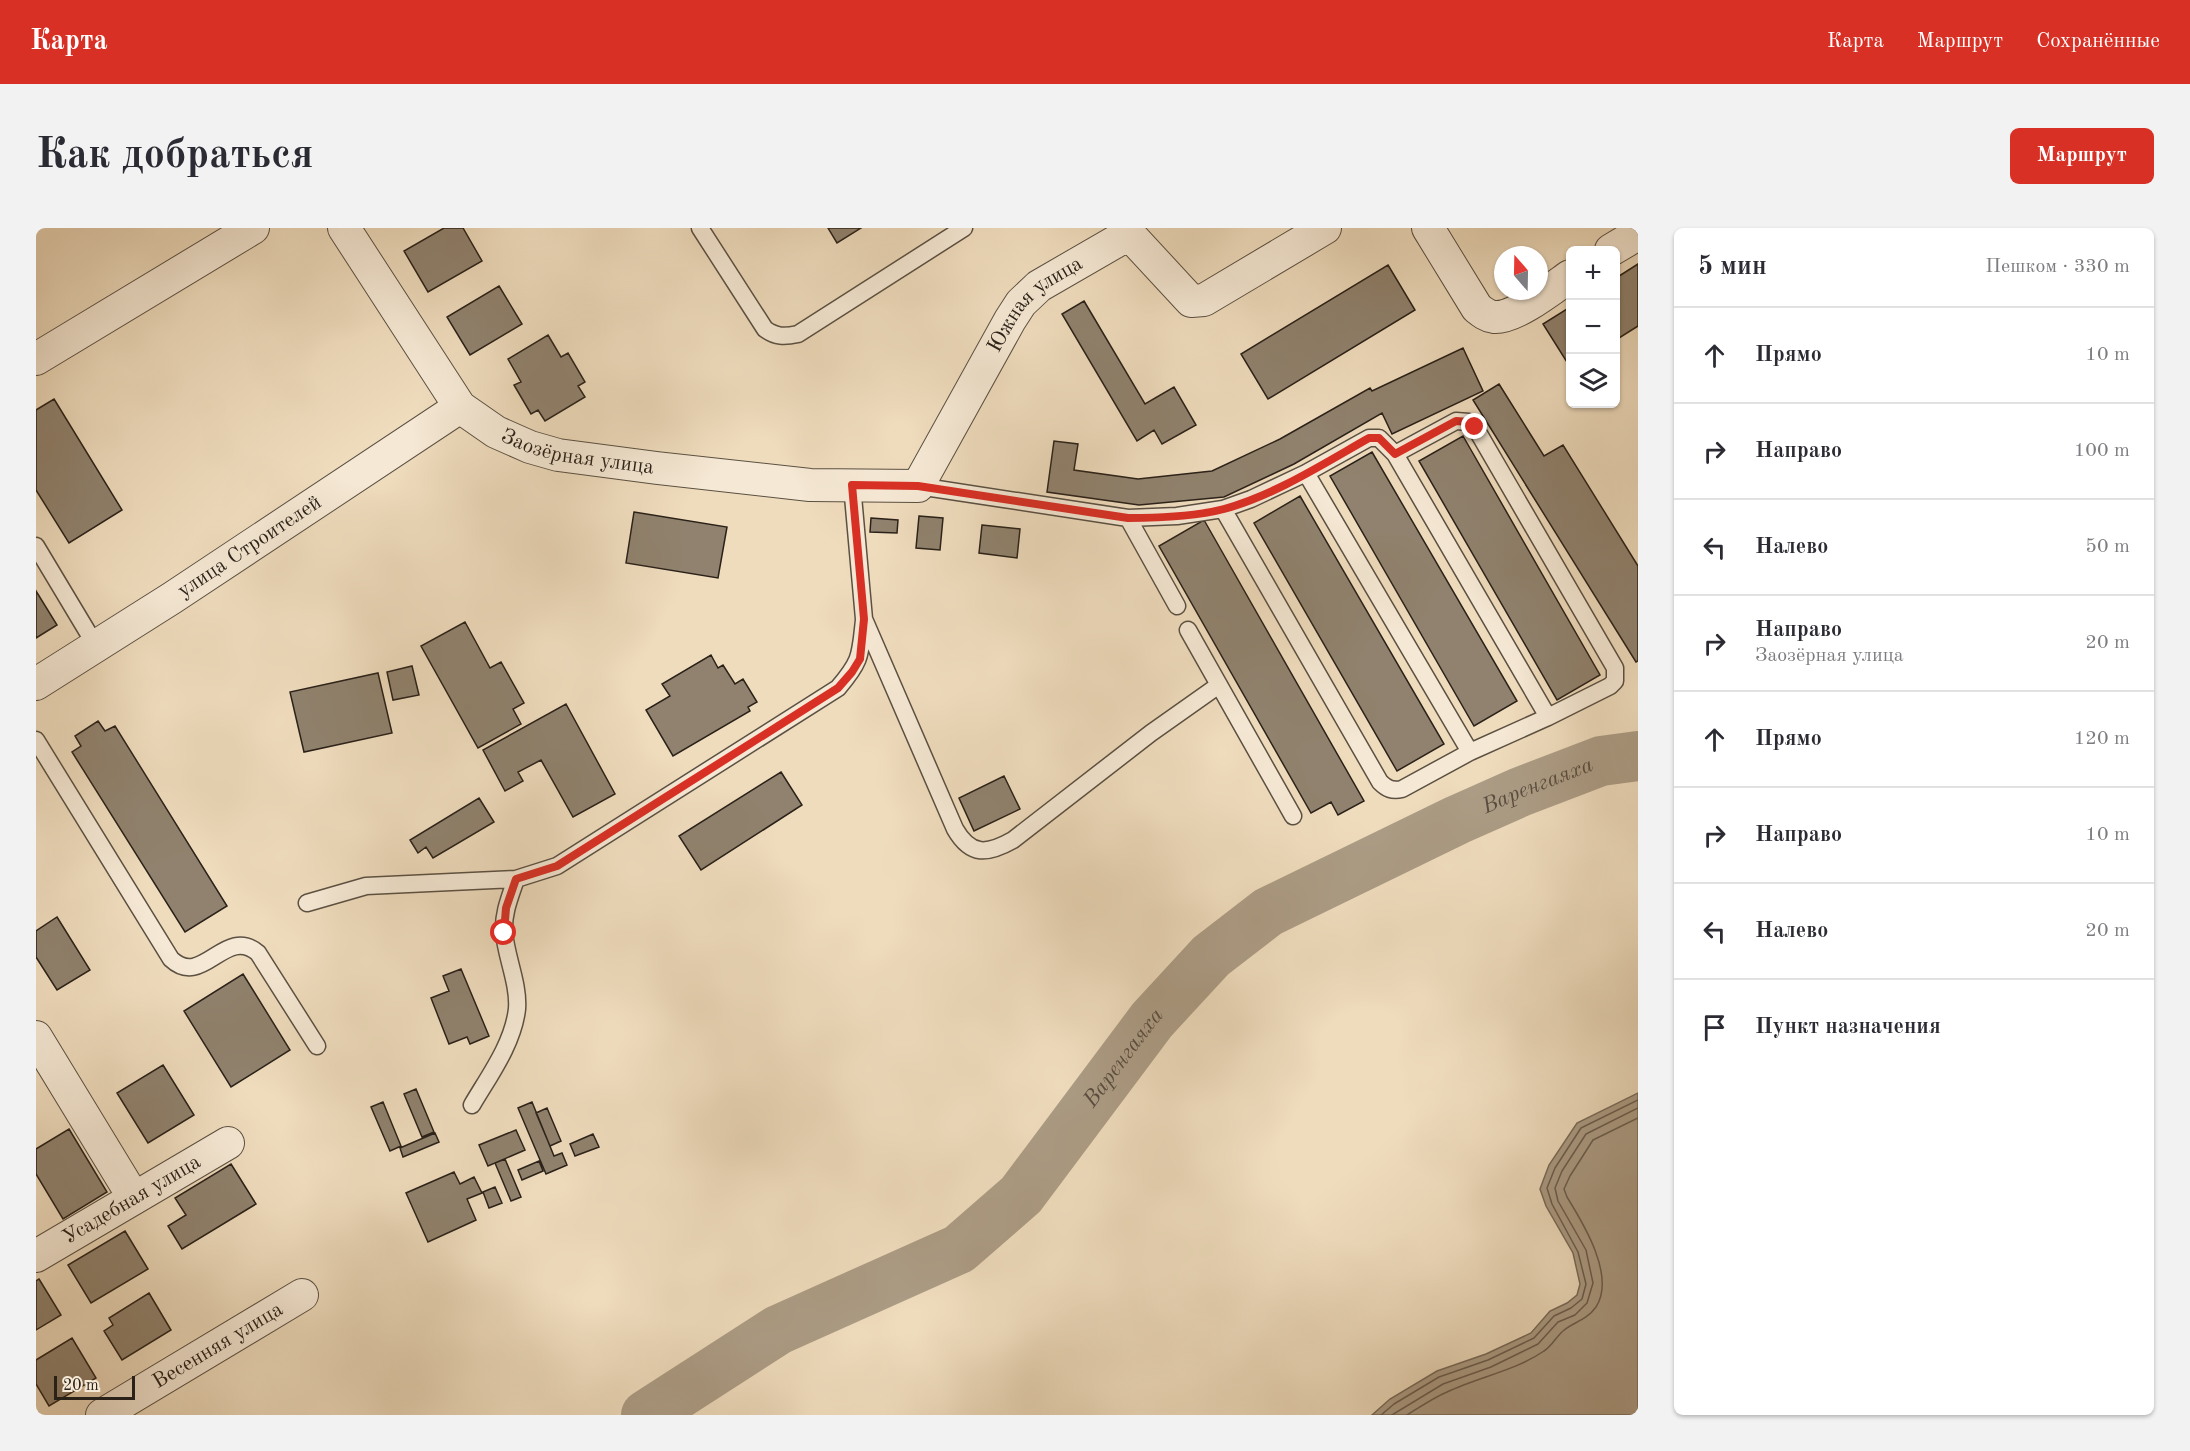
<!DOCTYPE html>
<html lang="ru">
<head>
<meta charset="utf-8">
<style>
  :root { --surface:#fff; --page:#f2f2f3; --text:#2b2b33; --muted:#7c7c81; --line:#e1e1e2; --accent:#d93025 }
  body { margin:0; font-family:"Old Standard TT",serif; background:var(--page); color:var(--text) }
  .controls { position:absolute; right:18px; top:18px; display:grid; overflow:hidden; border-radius:9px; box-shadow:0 2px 4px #0004 }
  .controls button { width:54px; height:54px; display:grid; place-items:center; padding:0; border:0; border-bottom:2px solid var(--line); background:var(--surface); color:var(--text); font:30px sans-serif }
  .compass { position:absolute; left:1458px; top:18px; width:54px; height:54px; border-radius:50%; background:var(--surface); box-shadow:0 2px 4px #0004; rotate:340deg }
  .scale { position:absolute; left:18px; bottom:15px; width:81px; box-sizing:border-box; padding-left:6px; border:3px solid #2a2119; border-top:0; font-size:16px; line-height:21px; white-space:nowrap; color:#2a2119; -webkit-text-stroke:4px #f5e8d4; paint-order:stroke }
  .stop { position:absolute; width:18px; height:18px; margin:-14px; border:4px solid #d93025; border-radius:50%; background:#fff }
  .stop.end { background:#d93025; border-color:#fff; box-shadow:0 2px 6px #0008 }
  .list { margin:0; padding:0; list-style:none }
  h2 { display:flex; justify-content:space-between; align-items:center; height:78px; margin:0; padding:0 24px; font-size:26px }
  h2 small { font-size:20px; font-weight:400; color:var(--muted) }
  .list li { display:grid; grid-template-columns:39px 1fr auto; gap:18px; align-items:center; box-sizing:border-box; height:96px; padding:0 24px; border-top:2px solid var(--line) }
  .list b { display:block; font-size:22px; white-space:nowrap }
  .list p { margin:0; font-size:20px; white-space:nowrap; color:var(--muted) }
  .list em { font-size:20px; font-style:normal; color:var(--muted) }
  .icon { flex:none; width:33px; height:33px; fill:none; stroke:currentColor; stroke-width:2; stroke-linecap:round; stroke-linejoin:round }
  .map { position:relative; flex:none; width:1602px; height:1187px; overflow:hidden; border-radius:9px }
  header { display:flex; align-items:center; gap:36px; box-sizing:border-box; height:84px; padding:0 30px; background:var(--accent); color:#fff }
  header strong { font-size:28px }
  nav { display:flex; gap:33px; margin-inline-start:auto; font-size:21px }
  .intro { display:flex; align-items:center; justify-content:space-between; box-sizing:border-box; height:144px; padding:0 36px }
  h1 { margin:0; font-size:42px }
  .button { padding:15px 27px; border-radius:9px; background:var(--accent); color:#fff; font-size:21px; font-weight:700 }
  main { display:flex; gap:36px; padding:0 36px }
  aside { flex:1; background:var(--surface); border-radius:9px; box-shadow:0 2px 4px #0004 }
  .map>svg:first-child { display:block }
  .water { fill:#ac9c85; stroke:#786b5a; stroke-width:1.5 }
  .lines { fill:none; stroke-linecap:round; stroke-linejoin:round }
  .shore { stroke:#6b5e4f; stroke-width:1.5 }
  .river { stroke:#ac9c85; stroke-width:50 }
  .building { fill:#90826e; stroke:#2a2119; stroke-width:1.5 }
  .lane-casing { stroke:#5b5042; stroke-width:19 }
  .street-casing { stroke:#5b5042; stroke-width:34 }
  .lane { stroke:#f5e8d4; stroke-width:16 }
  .street { stroke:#f5e8d4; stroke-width:32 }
  .route { stroke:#d93025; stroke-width:8 }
  .labels { text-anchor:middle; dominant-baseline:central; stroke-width:4.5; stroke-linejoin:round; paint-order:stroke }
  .street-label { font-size:21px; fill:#2a2119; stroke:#f5e8d4 }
  .water-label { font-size:22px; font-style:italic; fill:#584c3f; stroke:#f5e8d4 }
</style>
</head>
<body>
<header>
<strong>Карта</strong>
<nav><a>Карта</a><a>Маршрут</a><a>Сохранённые</a></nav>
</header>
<div class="intro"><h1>Как добраться</h1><a class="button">Маршрут</a></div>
<main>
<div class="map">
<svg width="1602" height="1187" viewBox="0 0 1602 1187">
  <rect width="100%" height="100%" fill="#efdcbd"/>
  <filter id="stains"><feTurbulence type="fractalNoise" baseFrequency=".00333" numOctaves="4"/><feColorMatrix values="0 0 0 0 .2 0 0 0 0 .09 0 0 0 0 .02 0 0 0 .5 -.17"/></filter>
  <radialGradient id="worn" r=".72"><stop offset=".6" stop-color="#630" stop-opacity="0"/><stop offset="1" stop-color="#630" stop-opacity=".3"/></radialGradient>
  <path class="water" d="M1602 865V1187H1336L1354 1171 1401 1143 1450 1126 1495 1105 1514 1083 1531 1075 1541 1067 1544 1056 1537 1025 1510 978 1504 961 1513 937 1541 895Z"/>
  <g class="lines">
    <path class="shore" d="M1345 1187 1358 1176 1403 1149 1452 1132 1498 1110 1518 1088 1535 1080 1546 1071 1550 1056 1542 1024 1516 976 1511 960 1519 940 1545 900 1602 872
      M1356 1187 1407 1156 1455 1139 1502 1116 1522 1094 1539 1087 1551 1075 1557 1055 1550 1022 1522 973 1519 960 1526 943 1550 906 1602 880
      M1371 1187C1384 1179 1397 1170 1411 1164 1442 1149 1479 1143 1508 1123 1516 1118 1520 1109 1527 1103 1537 1094 1550 1093 1560 1079 1580 1048 1547 995 1531 969L1528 961 1534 948 1557 912 1602 890"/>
    <path class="river" id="s1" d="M610 1187 742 1102 923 1021 985 967 1116 792 1175 728 1232 684 1421 592 1484 564 1565 533 1602 528"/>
  </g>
  <path class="building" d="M408 0H427L446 33 392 64 368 23Z
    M792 0H825L801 15Z
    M1602 36V98L1580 112V50Z
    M1352 37 1379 82 1232 171 1205 126Z
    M463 58 486 96 434 127 411 89Z
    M1048 73 1109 176 1138 159 1160 197 1126 216 1118 202 1101 213 1026 86Z
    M1534 79V139L1507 96Z
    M512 107 525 129 532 125 549 154 542 158 549 169 509 193 502 182 495 186 478 157 485 154 472 131Z
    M1427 120 1447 163 1356 206 1346 185 1258 236 1188 269 1103 277 1011 264 1018 213 1042 216 1038 242 1102 251 1176 243 1244 211 1334 160 1336 163Z
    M1463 156 1508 228 1527 217 1602 338V433L1600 434 1437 172Z
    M18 171 86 282 33 315 0 262V182Z
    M1427 208 1564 447 1521 472 1383 233Z
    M1336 224 1481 473 1438 498 1294 248Z
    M1264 268 1408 516 1361 543 1218 295Z
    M598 284 691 299 682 350 590 335Z
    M883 288 907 290 904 322 880 320Z
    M835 290 862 292 861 305 834 304Z
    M1168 292 1328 573 1302 587 1295 574 1275 585 1123 318Z
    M946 297 984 301 981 330 943 325Z
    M0 363 21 397 0 410Z
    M429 394 454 440 465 434 488 475 477 481 485 496 442 520 385 418Z
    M675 427 682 440 687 437 699 456 707 451 721 474 712 479 714 483 637 528 610 482 634 468 626 456Z
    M376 438 383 467 357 472 351 444Z
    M342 445 356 505 268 524 254 464Z
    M530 476 579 566 537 589 505 532 482 544 487 553 469 563 447 522Z
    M62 493 69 503 79 498 191 678 149 704 36 524 45 518 39 508Z
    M745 544 766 577 665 642 643 608Z
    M968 548 984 581 938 603 923 570Z
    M443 570 458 594 397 630 390 619 382 625 374 612Z
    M21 689 54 742 21 762 0 729V703Z
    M425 741 453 808 434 816 431 809 413 816 395 770 413 763 407 748Z
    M207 746 254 822 195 859 148 783Z
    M127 837 158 887 112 915 81 865Z
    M380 861 398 904 386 909 368 866Z
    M347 874 365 918 354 923 335 879Z
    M496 874 518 928 526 925 531 937 510 946 482 880Z
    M511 880 525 913 514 918 500 885Z
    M33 901 71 964 27 991 0 946V921Z
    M480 902 489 922 452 938 443 917Z
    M399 905 403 914 367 929 364 920Z
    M557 906 563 919 539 928 534 916Z
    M469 931 485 969 475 973 459 935Z
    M503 933 507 943 486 952 482 942Z
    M195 936 220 976 146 1021 132 998 150 987 139 970Z
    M418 944 424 956 438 949 446 965 431 971 440 992 392 1014 370 965Z
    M459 959 466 975 453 980 447 964Z
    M89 1003 112 1041 55 1075 32 1037Z
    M3 1051 25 1087 0 1102V1053Z
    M113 1065 135 1102 86 1132 68 1103 77 1097 73 1090Z
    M36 1110 60 1150 13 1178 0 1156V1132Z"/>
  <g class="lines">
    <defs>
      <path id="lane" d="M664 0 729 101C740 109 748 109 762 106L928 0
        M1359 226 1420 193 1433 194 1439 199 1579 440V453L1574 458 1512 489
        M1270 245 1434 524
        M816 257 828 391 919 601C935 629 952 626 977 612L1115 505 1183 457
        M882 258 1092 290 1141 288 1187 281 1215 271 1270 245 1333 210H1343L1359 226 1512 489 1434 524 1366 561C1356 563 1351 561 1344 554L1187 281
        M1092 290 1141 378
        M0 318 60 418
        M1152 402 1257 588
        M0 512 135 731C167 761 189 697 222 725L281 818
        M271 675 330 658 480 651 521 638 802 460C826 432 824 427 828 392
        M436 877C453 848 477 816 481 781 483 756 470 729 468 704 467 685 474 669 480 651"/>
      <g id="street">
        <path id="s2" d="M308 0 424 179 460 204 494 219 522 227 621 240 774 257 882 258 974 92 985 75 1003 58 1093 6 1155 73 1168 72 1289 0"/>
        <path d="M1392 0 1441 80C1446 84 1451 88 1458 89 1478 91 1517 60 1534 48"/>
        <path d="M1575 22 1602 6"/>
        <path d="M0 131 217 0"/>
        <path id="s3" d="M0 456 136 370 424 179"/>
        <path d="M0 809 98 970"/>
        <path id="s4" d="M0 1028 192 915"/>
        <path id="s5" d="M66 1187 266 1067"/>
      </g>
    </defs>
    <use href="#lane" class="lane-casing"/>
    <use href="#street" class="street-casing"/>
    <use href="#lane" class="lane"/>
    <use href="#street" class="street"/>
  </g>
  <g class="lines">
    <path class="route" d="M468 705 470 680 480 651 521 638 802 460 816 444 824 431 828 391 816 257 882 258 1092 290C1123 290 1158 289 1188 281 1239 267 1287 236 1333 210H1343L1359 226 1420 193 1433 194 1439 199"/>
  </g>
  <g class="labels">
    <g class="street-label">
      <text stroke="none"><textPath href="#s2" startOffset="904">Южная улица</textPath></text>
      <text stroke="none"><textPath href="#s2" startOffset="342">Заозёрная улица</textPath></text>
      <text stroke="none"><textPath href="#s3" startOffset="254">улица Строителей</textPath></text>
      <text stroke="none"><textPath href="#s4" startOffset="111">Усадебная улица</textPath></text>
      <text stroke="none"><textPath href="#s5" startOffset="135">Весенняя улица</textPath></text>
    </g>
    <g class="water-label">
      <text stroke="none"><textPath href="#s1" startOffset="1113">Варенгаяха</textPath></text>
      <text stroke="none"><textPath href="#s1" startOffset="609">Варенгаяха</textPath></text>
    </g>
  </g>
  <rect width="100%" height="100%" filter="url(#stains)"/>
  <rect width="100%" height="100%" fill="url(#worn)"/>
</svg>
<div class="controls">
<button>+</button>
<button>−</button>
<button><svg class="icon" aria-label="layers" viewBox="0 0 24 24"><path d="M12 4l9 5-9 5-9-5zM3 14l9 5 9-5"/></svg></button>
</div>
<svg class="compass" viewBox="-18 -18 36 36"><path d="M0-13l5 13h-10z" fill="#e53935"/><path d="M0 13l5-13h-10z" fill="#7c7c81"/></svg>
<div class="scale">20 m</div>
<div class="stop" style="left:468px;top:705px"></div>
<div class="stop end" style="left:1439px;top:199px"></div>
</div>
<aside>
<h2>5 мин<small>Пешком · 330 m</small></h2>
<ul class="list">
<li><svg class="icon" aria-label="ahead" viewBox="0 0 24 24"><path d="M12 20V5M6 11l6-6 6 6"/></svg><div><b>Прямо</b></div><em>10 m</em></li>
<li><svg class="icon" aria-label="right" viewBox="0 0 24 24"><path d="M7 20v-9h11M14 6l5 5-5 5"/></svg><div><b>Направо</b></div><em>100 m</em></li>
<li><svg class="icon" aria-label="left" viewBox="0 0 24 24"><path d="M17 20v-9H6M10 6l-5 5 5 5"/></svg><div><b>Налево</b></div><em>50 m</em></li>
<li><svg class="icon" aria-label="right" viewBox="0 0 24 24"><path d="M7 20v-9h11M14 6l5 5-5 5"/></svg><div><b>Направо</b><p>Заозёрная улица</p></div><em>20 m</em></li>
<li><svg class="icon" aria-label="ahead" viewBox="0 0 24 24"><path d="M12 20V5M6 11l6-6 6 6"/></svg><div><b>Прямо</b></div><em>120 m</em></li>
<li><svg class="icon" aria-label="right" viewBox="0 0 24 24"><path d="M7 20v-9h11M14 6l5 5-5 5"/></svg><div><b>Направо</b></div><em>10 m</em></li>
<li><svg class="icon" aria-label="left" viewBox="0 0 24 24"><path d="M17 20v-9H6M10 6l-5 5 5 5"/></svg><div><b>Налево</b></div><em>20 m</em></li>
<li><svg class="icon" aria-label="arrive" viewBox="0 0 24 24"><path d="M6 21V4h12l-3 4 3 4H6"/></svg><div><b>Пункт назначения</b></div></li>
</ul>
</aside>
</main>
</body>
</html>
